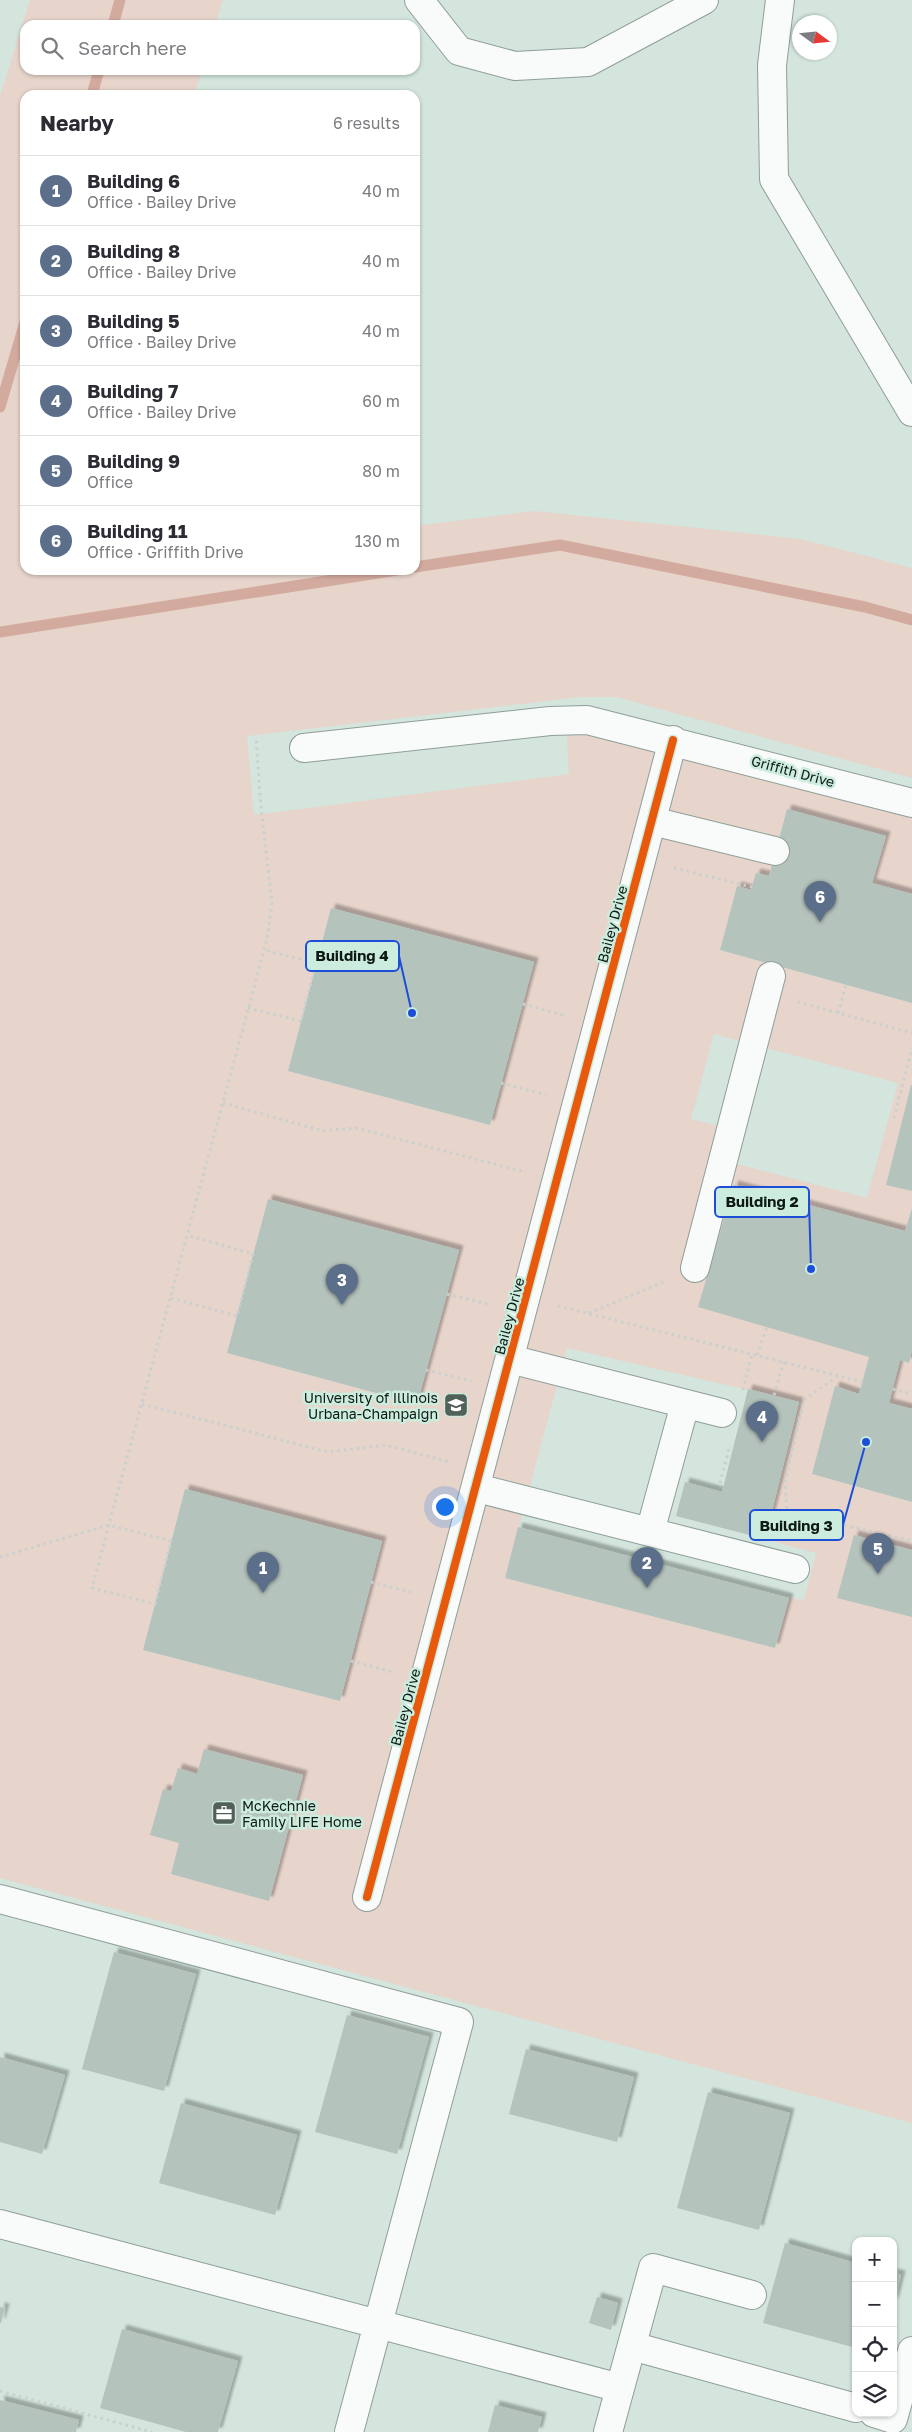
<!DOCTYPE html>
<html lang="en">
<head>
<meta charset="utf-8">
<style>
  :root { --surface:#fff; --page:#f7f7f7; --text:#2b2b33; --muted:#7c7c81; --line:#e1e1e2; --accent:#52605a }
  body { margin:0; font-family:"Golos Text",sans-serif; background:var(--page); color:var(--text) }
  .controls { position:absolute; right:15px; bottom:15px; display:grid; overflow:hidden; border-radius:10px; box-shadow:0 1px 4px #0004 }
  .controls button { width:45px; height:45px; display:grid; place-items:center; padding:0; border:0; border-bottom:1px solid var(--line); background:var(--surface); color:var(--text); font:25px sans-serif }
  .compass { position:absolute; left:792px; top:15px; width:45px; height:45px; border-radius:50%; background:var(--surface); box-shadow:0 1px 4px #0004; rotate:105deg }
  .you { position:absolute; left:444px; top:1506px; width:18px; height:18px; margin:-12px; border:4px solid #fff; border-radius:50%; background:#1a73e8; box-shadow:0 0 0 8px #1a73e833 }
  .badge { display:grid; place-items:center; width:32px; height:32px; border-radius:50%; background:var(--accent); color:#fff; font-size:16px; font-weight:700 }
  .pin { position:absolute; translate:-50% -41px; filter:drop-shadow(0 1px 2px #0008) }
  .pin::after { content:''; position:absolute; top:26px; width:18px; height:15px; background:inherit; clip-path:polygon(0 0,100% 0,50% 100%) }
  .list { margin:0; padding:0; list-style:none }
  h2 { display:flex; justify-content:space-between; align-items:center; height:65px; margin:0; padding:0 20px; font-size:21px }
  h2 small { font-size:16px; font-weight:400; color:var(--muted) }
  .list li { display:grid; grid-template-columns:32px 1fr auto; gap:15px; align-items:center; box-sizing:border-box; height:70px; padding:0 20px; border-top:1px solid var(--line) }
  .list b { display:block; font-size:19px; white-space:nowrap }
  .list p { margin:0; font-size:16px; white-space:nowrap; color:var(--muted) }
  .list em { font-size:16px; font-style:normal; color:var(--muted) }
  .icon { flex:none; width:28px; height:28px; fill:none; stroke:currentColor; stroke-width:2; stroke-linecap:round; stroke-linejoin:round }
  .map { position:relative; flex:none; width:912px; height:2432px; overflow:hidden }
  .search { position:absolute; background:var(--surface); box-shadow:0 1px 4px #0004; left:20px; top:20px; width:400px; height:55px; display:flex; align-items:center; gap:12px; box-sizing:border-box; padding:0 18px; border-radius:15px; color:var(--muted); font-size:19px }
  .panel { position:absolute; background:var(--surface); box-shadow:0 1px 4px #0004; left:20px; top:90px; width:400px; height:485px; border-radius:15px }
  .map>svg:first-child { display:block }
  .green { fill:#e7d4cb; fill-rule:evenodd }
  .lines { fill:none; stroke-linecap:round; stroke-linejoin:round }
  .stream { stroke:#d3aa9e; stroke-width:11 }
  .building { fill:#b5c3bd; filter:url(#shadow) }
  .minor-casing { stroke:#8f9e97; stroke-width:30 }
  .path { stroke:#cad0ce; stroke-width:3; stroke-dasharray:2.5 4; stroke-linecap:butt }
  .minor { stroke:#f8fbfa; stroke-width:28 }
  .cycleway-casing { stroke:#ccecde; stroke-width:11 }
  .cycleway { stroke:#e8590c; stroke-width:8 }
  .labels { text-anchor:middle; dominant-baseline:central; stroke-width:5; stroke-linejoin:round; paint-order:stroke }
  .street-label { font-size:14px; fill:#0d1914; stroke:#ccecde }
  .poi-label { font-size:14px; fill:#0d1914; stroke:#ccecde; text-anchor:end }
  .leader { fill:none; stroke:#1d4ed8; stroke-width:2 }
  .callout-dot { fill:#1d4ed8; stroke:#ccecde; stroke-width:2 }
  .callout { fill:#ccecde; stroke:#1d4ed8; stroke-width:2 }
  .callout-label { font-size:15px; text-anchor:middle; font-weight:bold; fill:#0d1914 }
</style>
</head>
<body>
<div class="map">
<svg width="912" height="2432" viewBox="0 0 912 2432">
  <defs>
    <filter id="shadow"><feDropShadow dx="4.5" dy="-4.5" stdDeviation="1" flood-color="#0004"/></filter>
  </defs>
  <rect width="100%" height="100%" fill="#d3e5dd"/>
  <path class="green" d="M30 0H223L215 25H25V70H202L194 95H25V570H45V572L61 570H415V526L534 511 801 539 912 568V778L616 697H581L247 736 254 815 569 774 567 738 571 734 578 732 624 741 912 816V894L872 883 885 836 787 809 769 876 756 873 751 890 737 886 720 950 912 1003V1082L886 1185 912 1191V1207L905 1231 734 1185 869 1357 859 1394 835 1387 812 1474 912 1502V2123L0 1878V96ZM331 908 534 962 490 1125 288 1071ZM714 1034 898 1083 867 1198 710 1157 718 1126 691 1119ZM268 1199 459 1250 417 1404 227 1353ZM567 1348 799 1402 765 1539 816 1553 804 1600 789 1598 775 1648 505 1578ZM185 1489 382 1541 340 1701 143 1650Z
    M912 1350V1409L889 1403 900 1360 909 1363Z"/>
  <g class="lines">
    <path class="stream" d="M113 25 120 0
      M92 95 99 70
      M0 407 25 322
      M415 567 560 545 865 607 912 620
      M0 632 397 570"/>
  </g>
  <path class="building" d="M787 809 886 836 872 883 912 894V1003L720 950 737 886 751 890 756 873 769 876Z
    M331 908 534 962 490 1125 288 1071Z
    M911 1085H912V1191L886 1185Z
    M734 1185 905 1231 912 1208V1350L909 1363 900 1360 889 1403 912 1409V1502L812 1474 835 1386 859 1394 869 1357 698 1307Z
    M268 1199 459 1250 417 1404 227 1353Z
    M748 1389 799 1402 765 1539 676 1516 685 1482 722 1492Z
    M185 1489 382 1541 340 1701 143 1650Z
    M518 1527 789 1598 775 1648 505 1578Z
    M854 1535 912 1550V1617L837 1598Z
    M204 1749 303 1775 269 1901 171 1874 179 1843 150 1835 163 1789 171 1791 178 1768 197 1774Z
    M114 1952 196 1974 164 2091 82 2069Z
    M347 2015 429 2037 397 2154 315 2132Z
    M526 2049 634 2077 617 2142 509 2114Z
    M0 2057 65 2075 42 2154 0 2142Z
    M708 2092 790 2113 759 2230 677 2208Z
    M181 2103 297 2135 275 2215 159 2183Z
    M785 2243 856 2263V2348L763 2323Z
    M893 2273 901 2275 894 2303H893Z
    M597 2297 618 2303 611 2330 589 2323Z
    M0 2307 5 2308 1 2323H0Z
    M122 2329 238 2361 218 2432H186L100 2408Z
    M0 2400 79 2420 76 2432H0Z
    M495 2405 542 2417 538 2432H488Z"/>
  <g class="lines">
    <defs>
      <path id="minor" d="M419 0 459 51 515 66 588 62 704 0
        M780 0 772 65 774 179 912 412
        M304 748 550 721 587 720 912 803
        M652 821 775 851
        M695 1268 771 976
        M510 1359 722 1413
        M477 1488 795 1569
        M650 1532 685 1404
        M367 1897 673 740
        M0 1899 459 2022 349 2432
        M0 2224 620 2388
        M632 2346 856 2408
        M874 2413 893 2419 912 2351
        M608 2432 653 2268 752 2295"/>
    </defs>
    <use href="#minor" class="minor-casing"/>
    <path class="path" d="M674 868 752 887
      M798 1002 912 1033
      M523 1004 566 1016
      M248 1008 301 1021 316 963 264 950
      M838 1013 846 985
      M501 1083 546 1095
      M223 1103 323 1131 356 1128 525 1172
      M894 1118 912 1048
      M447 1294 491 1305
      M171 1298 237 1316 253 1254 187 1235
      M558 1306 863 1382
      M589 1313 666 1281
      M757 1355 767 1327
      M426 1370 471 1381
      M893 1389 912 1394
      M743 1390 752 1354
      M774 1395 784 1362
      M142 1404 328 1452 386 1445 450 1462
      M720 1483 730 1445
      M787 1512 912 1541
      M783 1534 787 1512 785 1481 804 1400 838 1376
      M0 1557 109 1525 171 1541 155 1604 92 1588C150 1371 209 1155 267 939L272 902 261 807 256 739
      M371 1582 414 1593
      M351 1661 393 1672
      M0 2391 152 2432"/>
    <use href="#minor" class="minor"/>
    <defs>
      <path id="cycleway" d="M367 1897 673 740"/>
    </defs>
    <use href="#cycleway" class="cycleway-casing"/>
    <use href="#cycleway" class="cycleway"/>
  </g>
  <defs>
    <symbol id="university-square" viewBox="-11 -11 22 22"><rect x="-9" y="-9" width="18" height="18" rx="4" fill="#52605a" stroke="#ccecde"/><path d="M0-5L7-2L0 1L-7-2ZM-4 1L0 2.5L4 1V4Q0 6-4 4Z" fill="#fff"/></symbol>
    <symbol id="office-square" viewBox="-11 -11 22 22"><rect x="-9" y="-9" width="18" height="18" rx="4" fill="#52605a" stroke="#ccecde"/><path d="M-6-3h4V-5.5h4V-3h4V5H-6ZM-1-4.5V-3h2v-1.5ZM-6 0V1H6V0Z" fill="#fff"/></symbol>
  </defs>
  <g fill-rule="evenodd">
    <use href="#university-square" x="442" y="1391" width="28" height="28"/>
    <use href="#office-square" x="210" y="1799" width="28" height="28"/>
  </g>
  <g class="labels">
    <g class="street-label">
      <text transform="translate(793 771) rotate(15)">Griffith Drive</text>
      <text transform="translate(612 924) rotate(-75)">Bailey Drive</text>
      <text transform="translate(509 1316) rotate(-75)">Bailey Drive</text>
      <text transform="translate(405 1707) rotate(-75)">Bailey Drive</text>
    </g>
    <g class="poi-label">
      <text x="438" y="1397">University of Illinois<tspan x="438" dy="16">Urbana-Champaign</tspan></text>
      <text x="242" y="1805" text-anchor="start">McKechnie<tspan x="242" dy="16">Family LIFE Home</tspan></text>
    </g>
  </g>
  <path class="leader" d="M412 1013L399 956M811 1269L809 1202M866 1442L843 1525"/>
  <g class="callout-dot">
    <circle cx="412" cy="1013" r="5"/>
    <circle cx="811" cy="1269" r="5"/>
    <circle cx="866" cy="1442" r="5"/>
  </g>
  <g class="callout">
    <rect x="306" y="941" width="93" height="30" rx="5"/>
    <rect x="715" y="1187" width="94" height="30" rx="5"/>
    <rect x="750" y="1510" width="93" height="30" rx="5"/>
  </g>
  <g class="callout-label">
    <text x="352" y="961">Building 4</text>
    <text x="762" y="1207">Building 2</text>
    <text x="796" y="1531">Building 3</text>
  </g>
</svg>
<div class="controls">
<button>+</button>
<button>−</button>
<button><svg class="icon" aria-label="locate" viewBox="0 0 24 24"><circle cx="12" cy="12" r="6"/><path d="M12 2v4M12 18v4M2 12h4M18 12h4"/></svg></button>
<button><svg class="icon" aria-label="layers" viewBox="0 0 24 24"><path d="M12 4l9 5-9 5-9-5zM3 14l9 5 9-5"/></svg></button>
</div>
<svg class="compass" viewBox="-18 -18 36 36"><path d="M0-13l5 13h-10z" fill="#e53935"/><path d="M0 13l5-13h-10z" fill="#7c7c81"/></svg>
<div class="you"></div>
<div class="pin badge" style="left:263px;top:1593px;background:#5c6f8a">1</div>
<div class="pin badge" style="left:647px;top:1588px;background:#5c6f8a">2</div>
<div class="pin badge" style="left:342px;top:1305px;background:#5c6f8a">3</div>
<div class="pin badge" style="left:762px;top:1442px;background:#5c6f8a">4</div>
<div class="pin badge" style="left:878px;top:1574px;background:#5c6f8a">5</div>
<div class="pin badge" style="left:820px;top:922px;background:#5c6f8a">6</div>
<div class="search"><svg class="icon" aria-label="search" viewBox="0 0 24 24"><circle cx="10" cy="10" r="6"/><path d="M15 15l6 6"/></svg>Search here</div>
<section class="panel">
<h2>Nearby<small>6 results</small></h2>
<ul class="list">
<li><span class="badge" style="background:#5c6f8a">1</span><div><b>Building 6</b><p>Office · Bailey Drive</p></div><em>40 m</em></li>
<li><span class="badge" style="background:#5c6f8a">2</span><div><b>Building 8</b><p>Office · Bailey Drive</p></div><em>40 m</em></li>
<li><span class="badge" style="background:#5c6f8a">3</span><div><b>Building 5</b><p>Office · Bailey Drive</p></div><em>40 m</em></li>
<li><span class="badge" style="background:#5c6f8a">4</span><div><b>Building 7</b><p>Office · Bailey Drive</p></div><em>60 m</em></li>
<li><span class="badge" style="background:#5c6f8a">5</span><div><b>Building 9</b><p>Office</p></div><em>80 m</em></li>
<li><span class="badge" style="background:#5c6f8a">6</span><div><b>Building 11</b><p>Office · Griffith Drive</p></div><em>130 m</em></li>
</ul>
</section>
</div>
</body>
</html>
